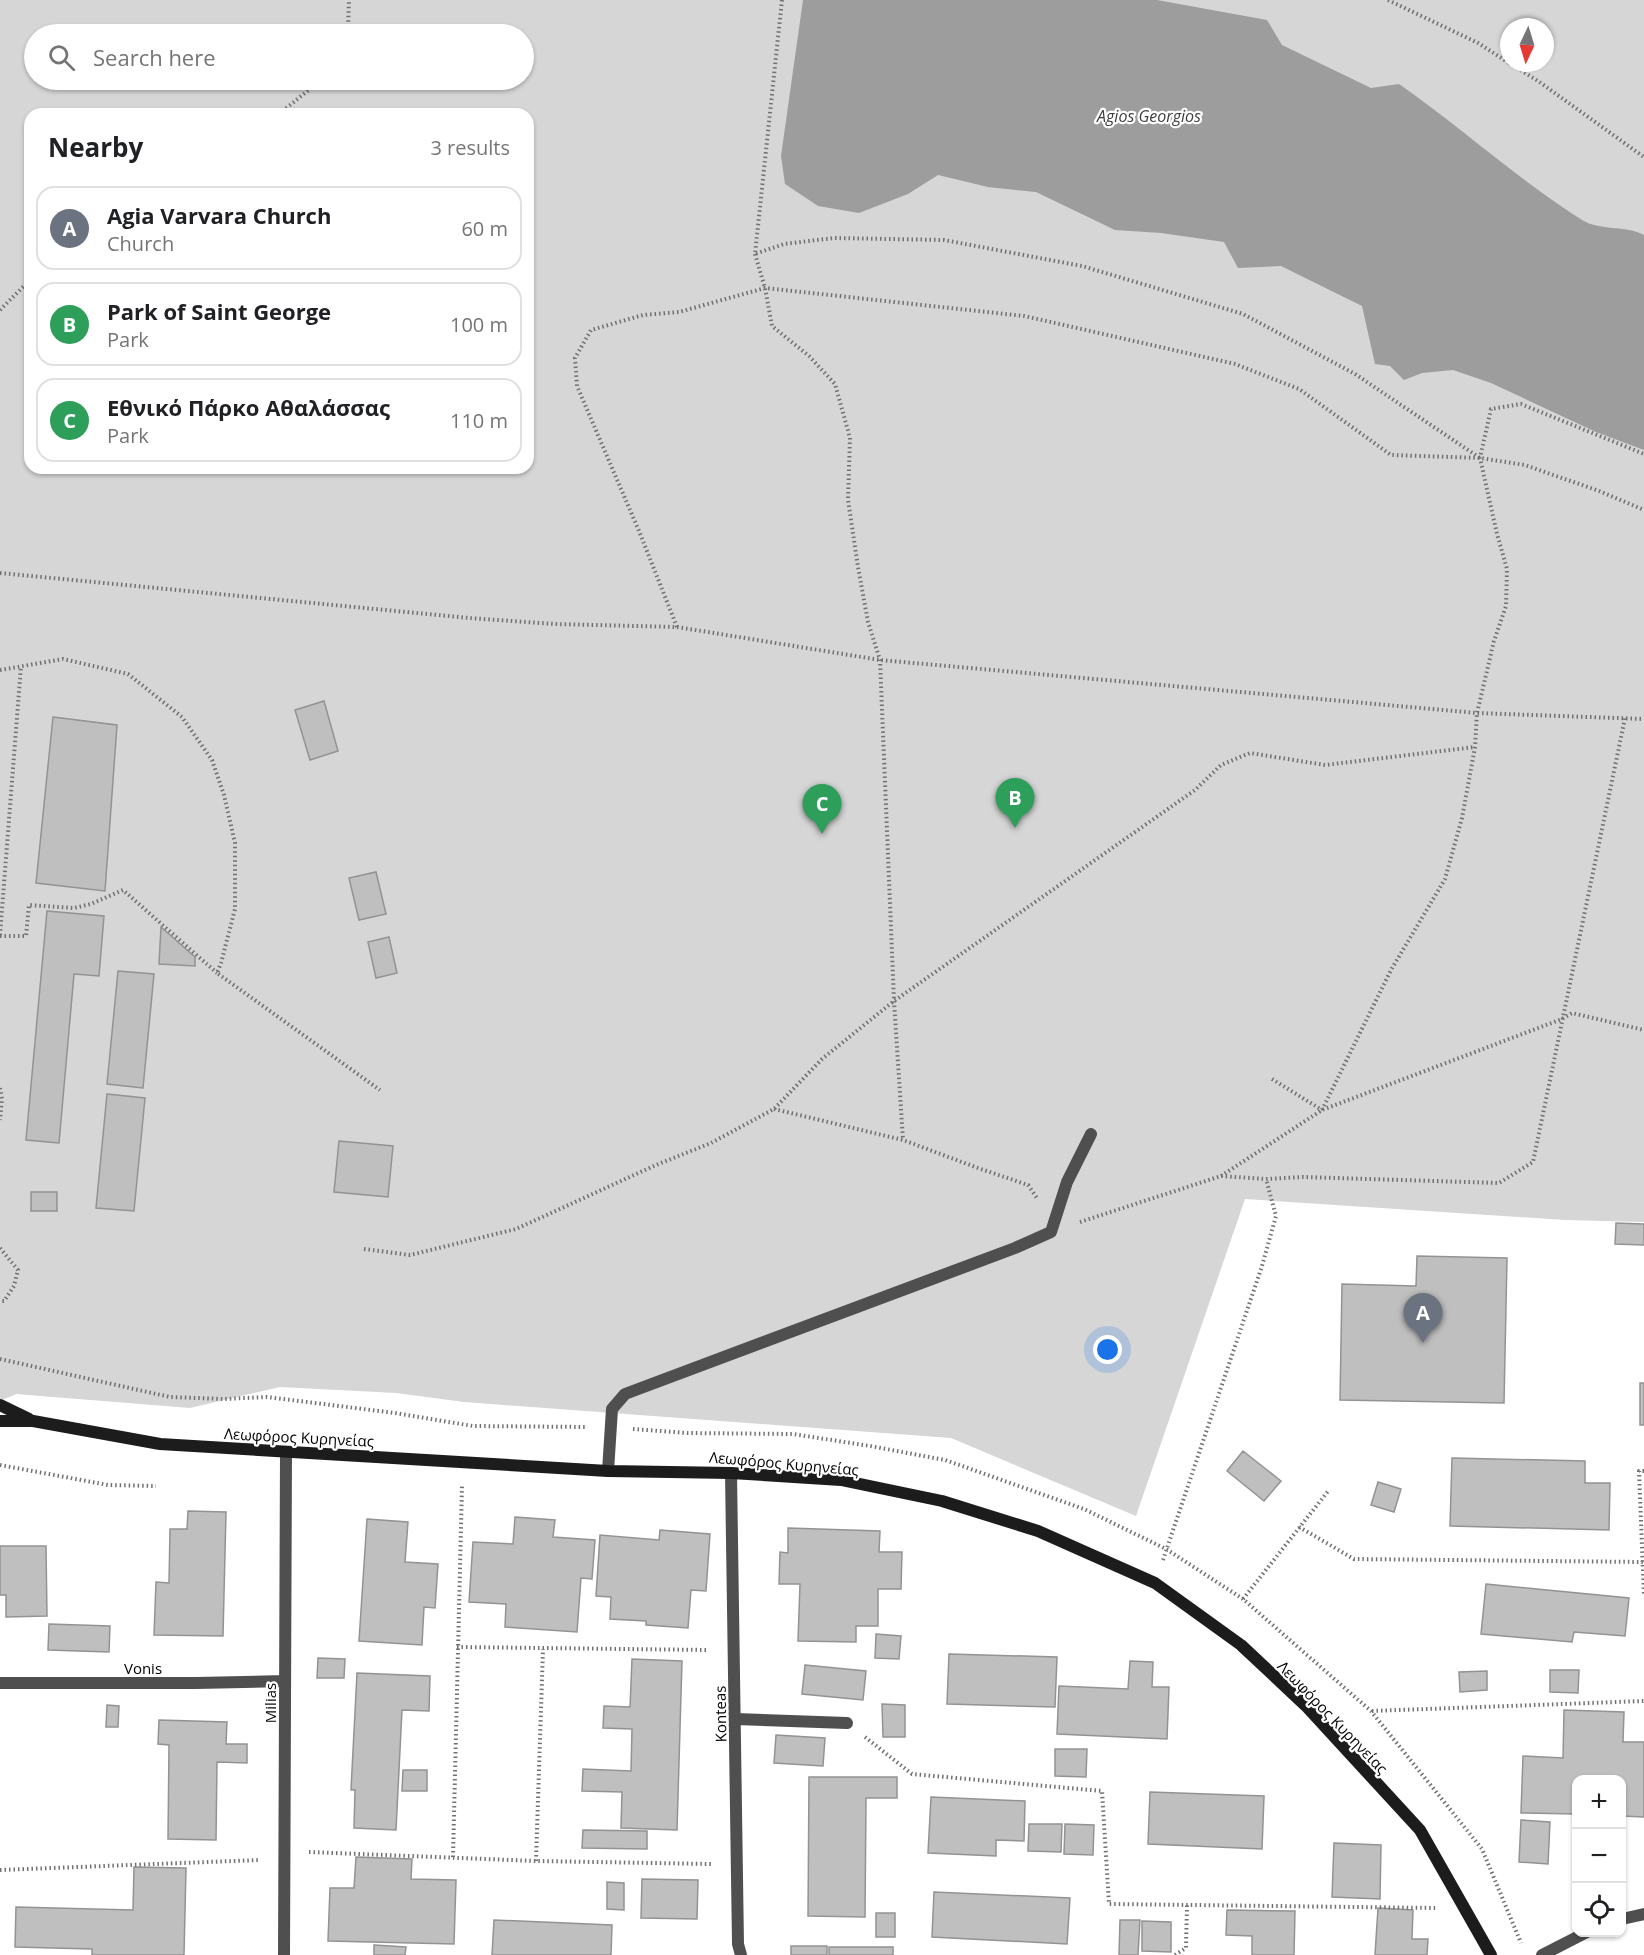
<!DOCTYPE html>
<html lang="en">
<head>
<meta charset="utf-8">
<style>
  :root { --surface:#fff; --page:#f2f2f2; --text:#202124; --muted:#757577; --line:#e0e0e0; --accent:#7c3aed }
  body { margin:0; font-family:"Open Sans",sans-serif; background:var(--page); color:var(--text) }
  .controls { position:absolute; right:18px; bottom:18px; display:grid; overflow:hidden; border-radius:12px; box-shadow:0 2px 4px #0004 }
  .controls button { width:54px; height:54px; display:grid; place-items:center; padding:0; border:0; border-bottom:2px solid var(--line); background:var(--surface); color:var(--text); font:30px sans-serif }
  .compass { position:absolute; left:1500px; top:18px; width:54px; height:54px; border-radius:50%; background:var(--surface); box-shadow:0 2px 4px #0004; rotate:184deg }
  .you { position:absolute; left:1108px; top:1350px; width:21px; height:21px; margin:-15px; border:4px solid #fff; border-radius:50%; background:#1a73e8; box-shadow:0 0 0 9px #1a73e833 }
  .badge { display:grid; place-items:center; width:39px; height:39px; border-radius:50%; background:var(--accent); color:#fff; font-size:20px; font-weight:700 }
  .pin { position:absolute; translate:-50% -50px; filter:drop-shadow(0 2px 3px #0008) }
  .pin::after { content:''; position:absolute; top:32px; width:21px; height:18px; background:inherit; clip-path:polygon(0 0,100% 0,50% 100%) }
  .list { margin:0; padding:0; list-style:none }
  h2 { display:flex; justify-content:space-between; align-items:center; height:78px; margin:0; padding:0 24px; font-size:26px }
  h2 small { font-size:20px; font-weight:400; color:var(--muted) }
  .list li { display:grid; grid-template-columns:39px 1fr auto; gap:18px; align-items:center; box-sizing:border-box; height:84px; margin:0 12px 12px; padding:0 12px; border:2px solid var(--line); border-radius:18px }
  .list b { display:block; font-size:22px; white-space:nowrap }
  .list p { margin:0; font-size:20px; white-space:nowrap; color:var(--muted) }
  .list em { font-size:20px; font-style:normal; color:var(--muted) }
  .icon { flex:none; width:33px; height:33px; fill:none; stroke:currentColor; stroke-width:2; stroke-linecap:round; stroke-linejoin:round }
  .map { position:relative; flex:none; width:1644px; height:1955px; overflow:hidden }
  .search { position:absolute; background:var(--surface); box-shadow:0 2px 4px #0004; left:24px; top:24px; width:510px; height:66px; display:flex; align-items:center; gap:15px; box-sizing:border-box; padding:0 21px; border-radius:33px; color:var(--muted); font-size:22px }
  .panel { position:absolute; background:var(--surface); box-shadow:0 2px 4px #0004; left:24px; top:108px; width:510px; height:366px; border-radius:18px }
  .map>svg:first-child { display:block }
  .green { fill:#d6d6d6; fill-rule:evenodd }
  .water { fill:#9d9d9d }
  .building { fill:#bfbfbf; stroke:#939393; stroke-width:1.5 }
  .lines { fill:none; stroke-linecap:round; stroke-linejoin:round }
  .path { stroke:#717171; stroke-width:4; stroke-dasharray:1.5 3; stroke-linecap:butt }
  .lane { stroke:#4f4f4f; stroke-width:12 }
  .street { stroke:#4f4f4f; stroke-width:12 }
  .secondary { stroke:#1c1c1c; stroke-width:12 }
  .labels { text-anchor:middle; dominant-baseline:central; stroke-width:4.5; stroke-linejoin:round; paint-order:stroke }
  .street-label { font-size:15px; fill:#000; stroke:#fff }
  .water-label { font-size:16px; font-style:italic; fill:#3e3e3e; stroke:#fff }
</style>
</head>
<body>
<div class="map">
<svg width="1644" height="1955" viewBox="0 0 1644 1955">
  <rect width="100%" height="100%" fill="#fff"/>
  <path class="green" d="M0 0H1644V1222L1565 1220 1245 1199 1136 1516 951 1438 464 1402 396 1393 280 1387 190 1408 16 1394 0 1401ZM1509 27H1545V63H1509ZM34 34H524V80H34ZM30 114H528V468H30Z"/>
  <path class="water" d="M803 0H1157L1267 20 1282 45 1371 88 1399 84C1461 127 1517 179 1582 220 1599 231 1626 225 1644 235V450L1596 432 1491 383 1453 370 1422 373 1404 380 1390 366 1375 364 1362 306 1281 266 1238 268 1224 242 1161 233 1115 230 1036 192 988 187 938 175 908 194 859 213 818 206 785 184 781 156Z"/>
  <path class="building" d="M324 701 338 751 310 760 295 710Z
    M53 717 117 725 105 891 36 883Z
    M376 872 386 914 359 920 349 878Z
    M47 911 104 916 99 976 74 974 59 1143 26 1140Z
    M161 927 195 957V966L159 964Z
    M389 937 397 973 376 978 368 942Z
    M118 971 154 974 143 1088 107 1084Z
    M107 1094 145 1098 134 1211 96 1208Z
    M339 1141 393 1146 388 1197 334 1192Z
    M31 1192H57V1211H31Z
    M1616 1223 1644 1224V1245L1615 1244Z
    M1417 1256 1507 1258 1504 1403 1340 1400 1342 1284 1416 1286Z
    M1640 1383H1644V1425H1640Z
    M1243 1451 1281 1481 1264 1501 1227 1471Z
    M1452 1458 1585 1461V1483H1610L1609 1530 1450 1526Z
    M1378 1482 1401 1489 1394 1512 1371 1505Z
    M188 1511 226 1512 223 1636 154 1635 156 1582 169 1583 170 1529H187Z
    M515 1517 555 1520 553 1537 595 1540 592 1579 581 1578 577 1632 505 1627 506 1604 469 1602 473 1542 513 1544Z
    M367 1519 408 1522 405 1562 438 1564 435 1608 424 1607 422 1645 359 1641Z
    M788 1528 880 1531 879 1552H902L901 1589H878V1626H856V1642L798 1641 800 1584H779L780 1552 788 1553Z
    M660 1530 710 1534 706 1591 691 1590 688 1628 646 1625V1621L610 1619 611 1597 596 1596 600 1535 659 1540Z
    M0 1546H46L47 1616 6 1617V1595H0Z
    M1486 1584 1629 1598 1625 1636 1574 1632 1572 1642 1481 1634Z
    M49 1624 110 1626 109 1652 48 1650Z
    M876 1634 901 1636 899 1659 875 1658Z
    M949 1654 1057 1657 1055 1707 947 1704Z
    M318 1658 345 1659 344 1678H317Z
    M632 1659 682 1661 677 1830 621 1828 622 1792 582 1791 583 1769 631 1771 632 1729 603 1728 604 1706 630 1707Z
    M1130 1661 1153 1662 1152 1687H1169L1167 1739 1057 1734 1059 1686 1128 1689Z
    M805 1665 866 1671 863 1700 802 1694Z
    M1550 1670H1579L1578 1693 1550 1692Z
    M1487 1671V1690L1460 1692 1459 1672Z
    M357 1673 430 1676 429 1711 402 1710 396 1830 354 1828 355 1790H351Z
    M882 1704 905 1705V1737H883Z
    M107 1705 119 1706 118 1727H106Z
    M1564 1710 1624 1712 1623 1742H1644V1817L1622 1816V1780H1576V1814L1521 1813 1523 1756 1563 1758Z
    M159 1720 227 1722 226 1744H247V1763L217 1762 216 1840 168 1839 169 1745 158 1744Z
    M776 1735 825 1738 823 1766 774 1763Z
    M1055 1749H1087L1086 1777 1055 1776Z
    M403 1770H427V1791H402Z
    M809 1777H897V1798H866L865 1917 808 1916Z
    M1150 1792 1264 1796 1262 1849 1148 1844Z
    M931 1797 1025 1801 1024 1841 996 1840V1856L928 1853Z
    M1521 1820 1550 1822 1548 1864 1519 1862Z
    M1029 1824H1062L1061 1852 1028 1851Z
    M1065 1824 1094 1825 1093 1855 1064 1854Z
    M583 1830 647 1831V1849L582 1848Z
    M1334 1843 1381 1845 1380 1899 1332 1897Z
    M356 1857 412 1859 411 1879 456 1880 454 1944 328 1941 330 1888H354Z
    M134 1867 186 1868 184 1955H92V1949L15 1947 16 1907 133 1910Z
    M642 1879 698 1880 697 1919 641 1918Z
    M607 1882 624 1883V1910L607 1909Z
    M934 1892 1070 1898 1067 1944 932 1937Z
    M1378 1908 1413 1910 1412 1939H1428L1427 1955H1375Z
    M1227 1910 1295 1911 1294 1955H1252V1936L1226 1935Z
    M876 1913H895V1937H876Z
    M494 1920 612 1925 611 1955H492Z
    M1120 1920H1140L1138 1955H1119Z
    M1142 1921 1171 1922V1952L1142 1951Z
    M374 1945 406 1947 405 1955H374Z
    M791 1946H827V1955H791Z
    M829 1947H893V1955H829Z"/>
  <g class="lines">
    <path class="path" d="M782 0 755 254 784 244 834 238 944 240 1082 266 1243 314 1355 374 1480 458
      M1388 0 1478 43 1509 63
      M344 34 348 28 349 0
      M1509 63 1538 81 1644 157
      M279 114 316 84 318 80
      M755 254 765 288 772 326 809 356 835 384 850 438 848 500 858 567 868 622 880 660 894 1001 903 1140
      M0 310 30 280
      M0 573 469 618 555 624 677 627 880 660 1477 713 1644 719
      M677 627 639 531 577 386 575 358 591 330 643 315 679 312 765 288 1024 316 1235 364 1299 389 1391 455 1480 458 1525 465 1599 491 1644 510
      M0 670 63 659 128 674 182 717 212 760 224 795 235 843V909L221 963 217 973 380 1090
      M0 935 21 666
      M0 936H26L29 905 74 908 91 904 123 890 217 973
      M1272 1079 1322 1110
      M0 1088 2 1099 0 1120
      M774 1109 903 1140 978 1168 1028 1185 1037 1198
      M1322 1110 1391 970 1445 879 1462 818 1475 747 1477 713 1494 641 1506 606 1507 569 1497 534 1480 458 1491 409 1521 404 1644 454
      M1221 1176 1322 1110 1562 1019 1572 1013 1644 1030
      M1080 1222 1221 1176 1266 1179 1303 1177 1499 1183 1533 1162 1625 718
      M0 1248 18 1270 14 1286 4 1301H0
      M364 1249 410 1255 516 1229 656 1165 711 1143 774 1109 822 1059 894 1001 1195 790 1221 765 1250 753 1325 765 1475 747
      M0 1359 170 1397 224 1399 267 1397 395 1413 473 1426 587 1427
      M633 1429 687 1433 793 1434 870 1446 945 1460 1084 1509 1166 1549 1243 1599 1371 1711 1482 1849 1521 1943
      M0 1465 108 1485 156 1486
      M1644 1471H1639L1644 1596
      M1299 1527 1354 1559 1643 1562
      M1163 1560 1262 1266 1276 1216 1266 1179
      M1243 1599 1329 1490
      M457 1647 709 1650
      M1372 1711 1644 1701
      M865 1737 912 1774 1102 1791 1109 1904 1437 1908
      M309 1852 536 1861 712 1864
      M453 1857 462 1486
      M536 1861 543 1649
      M0 1870 260 1860
      M1175 1955 1186 1948 1187 1905"/>
    <path class="lane" d="M608 1471 612 1409 625 1394 1015 1248 1051 1232 1067 1182 1091 1134
      M735 1719 847 1723"/>
    <path class="street" d="M731 1473 738 1944 741 1955
      M0 1683H196L285 1681
      M1622 1919 1644 1914
      M284 1955 286 1452
      M1542 1955 1587 1932"/>
    <path class="secondary" d="M0 1405 29 1419
      M0 1421H33L160 1444 608 1471 731 1473 841 1480 942 1501 1038 1531 1155 1583 1241 1645 1306 1706 1420 1830 1491 1955"/>
  </g>
  <g class="labels">
    <g class="street-label">
      <text transform="translate(299 1437) rotate(3)">Λεωφόρος Κυρηνείας</text>
      <text transform="translate(784 1463) rotate(5)">Λεωφόρος Κυρηνείας</text>
      <text x="143" y="1668">Vonis</text>
      <text transform="translate(270 1703) rotate(-90)">Milias</text>
      <text transform="translate(720 1714) rotate(-91)">Konteas</text>
      <text transform="translate(1333 1717) rotate(46)">Λεωφόρος Κυρηνείας</text>
    </g>
    <g class="water-label">
      <text x="1149" y="116">Agios Georgios</text>
    </g>
  </g>
</svg>
<div class="controls">
<button>+</button>
<button>−</button>
<button><svg class="icon" aria-label="locate" viewBox="0 0 24 24"><circle cx="12" cy="12" r="6"/><path d="M12 2v4M12 18v4M2 12h4M18 12h4"/></svg></button>
</div>
<svg class="compass" viewBox="-18 -18 36 36"><path d="M0-13l5 13h-10z" fill="#e53935"/><path d="M0 13l5-13h-10z" fill="#757577"/></svg>
<div class="you"></div>
<div class="pin badge" style="left:1423px;top:1343px;background:#6b7280">A</div>
<div class="pin badge" style="left:1015px;top:828px;background:#2e9e5b">B</div>
<div class="pin badge" style="left:822px;top:834px;background:#2e9e5b">C</div>
<div class="search"><svg class="icon" aria-label="search" viewBox="0 0 24 24"><circle cx="10" cy="10" r="6"/><path d="M15 15l6 6"/></svg>Search here</div>
<section class="panel">
<h2>Nearby<small>3 results</small></h2>
<ul class="list">
<li><span class="badge" style="background:#6b7280">A</span><div><b>Agia Varvara Church</b><p>Church</p></div><em>60 m</em></li>
<li><span class="badge" style="background:#2e9e5b">B</span><div><b>Park of Saint George</b><p>Park</p></div><em>100 m</em></li>
<li><span class="badge" style="background:#2e9e5b">C</span><div><b>Εθνικό Πάρκο Αθαλάσσας</b><p>Park</p></div><em>110 m</em></li>
</ul>
</section>
</div>
</body>
</html>
